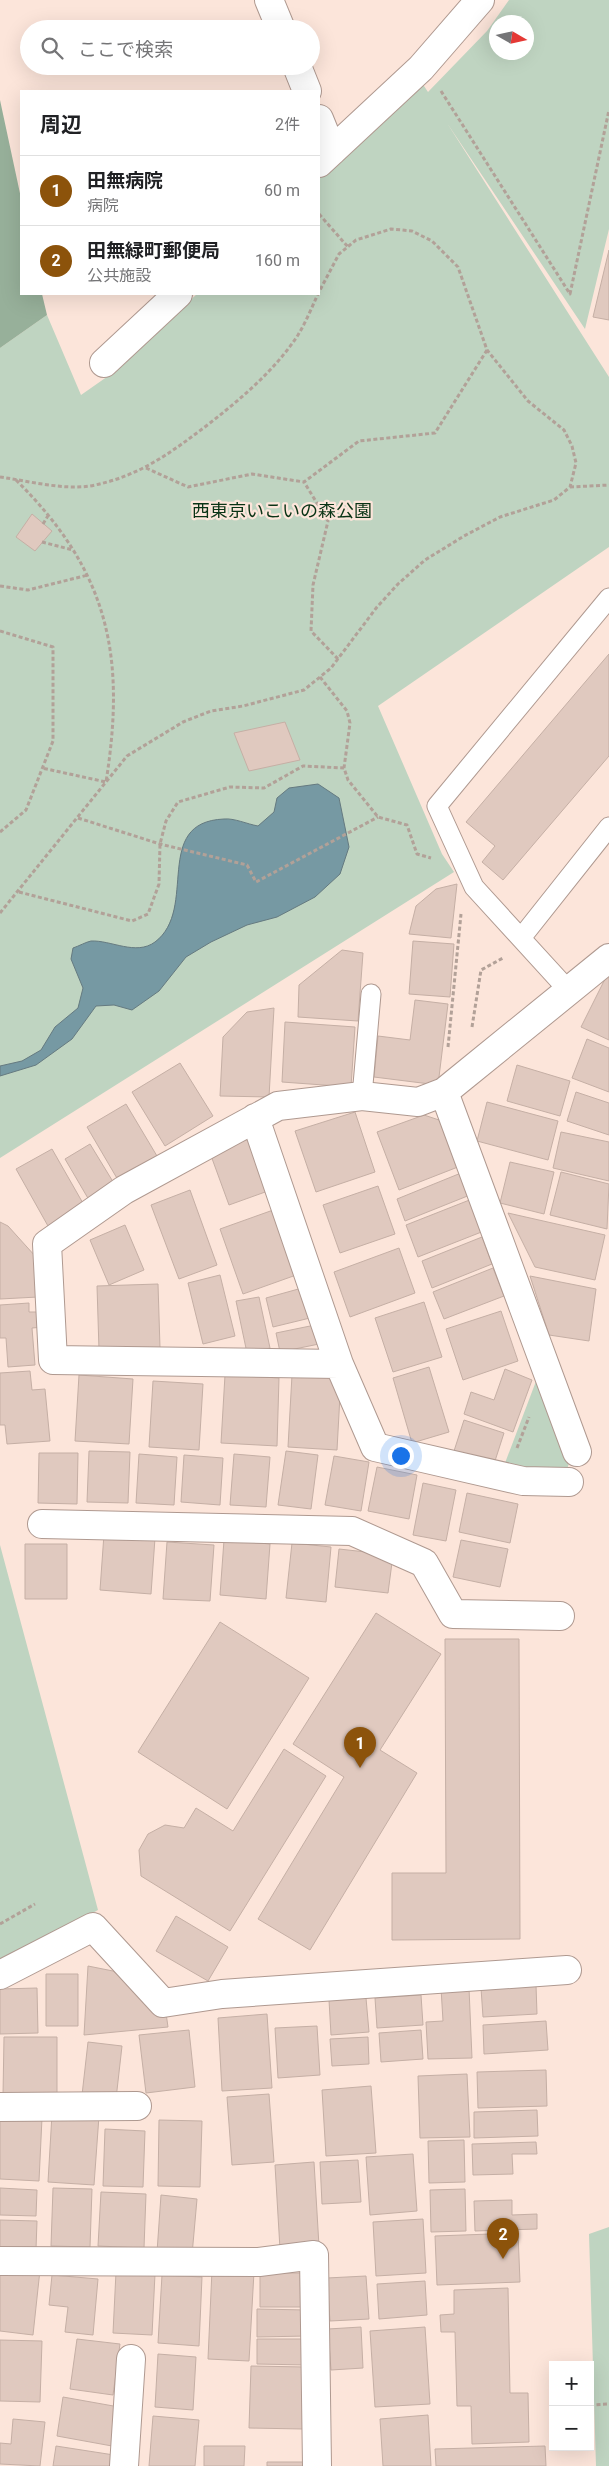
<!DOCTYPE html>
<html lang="ja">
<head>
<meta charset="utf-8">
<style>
  :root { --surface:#fff; --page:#f2f2f2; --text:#202124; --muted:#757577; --line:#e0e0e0; --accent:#8c530b }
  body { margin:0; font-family:Roboto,"Noto Sans JP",sans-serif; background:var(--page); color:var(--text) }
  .controls { position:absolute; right:15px; bottom:15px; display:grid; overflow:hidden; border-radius:0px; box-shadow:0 5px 20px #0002 }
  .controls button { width:45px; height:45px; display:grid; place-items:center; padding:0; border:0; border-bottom:1px solid var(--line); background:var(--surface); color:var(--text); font:25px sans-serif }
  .compass { position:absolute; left:489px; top:15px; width:45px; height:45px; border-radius:50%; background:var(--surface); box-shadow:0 5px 20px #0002; rotate:99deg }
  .you { position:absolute; left:400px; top:1455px; width:18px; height:18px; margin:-12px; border:4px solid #fff; border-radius:50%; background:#1a73e8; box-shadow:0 0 0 8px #1a73e833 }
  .badge { display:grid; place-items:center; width:32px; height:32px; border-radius:50%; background:var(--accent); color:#fff; font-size:16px; font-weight:700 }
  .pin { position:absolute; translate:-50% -41px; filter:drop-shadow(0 1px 2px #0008) }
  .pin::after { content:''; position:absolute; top:26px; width:18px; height:15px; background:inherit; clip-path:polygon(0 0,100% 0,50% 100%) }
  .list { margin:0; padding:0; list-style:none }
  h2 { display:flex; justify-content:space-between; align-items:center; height:65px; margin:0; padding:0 20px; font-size:21px }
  h2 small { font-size:16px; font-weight:400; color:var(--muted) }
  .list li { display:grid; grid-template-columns:32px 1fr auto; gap:15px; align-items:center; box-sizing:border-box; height:70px; padding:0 20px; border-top:1px solid var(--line) }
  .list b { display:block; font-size:19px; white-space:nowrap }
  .list p { margin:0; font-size:16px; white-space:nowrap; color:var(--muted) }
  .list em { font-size:16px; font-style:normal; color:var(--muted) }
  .icon { flex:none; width:28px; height:28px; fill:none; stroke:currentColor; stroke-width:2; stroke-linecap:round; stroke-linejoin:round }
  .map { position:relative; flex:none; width:609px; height:2466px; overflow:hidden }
  .search { position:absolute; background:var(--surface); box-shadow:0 5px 20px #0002; left:20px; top:20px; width:300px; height:55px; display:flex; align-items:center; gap:12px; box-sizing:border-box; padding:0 18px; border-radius:28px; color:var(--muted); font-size:19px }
  .panel { position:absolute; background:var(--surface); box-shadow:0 5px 20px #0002; left:20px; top:90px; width:300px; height:205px; border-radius:0px }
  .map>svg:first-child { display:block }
  .green { fill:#bfd4c1; fill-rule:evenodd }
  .forest { fill:#97b09a }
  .water { fill:#7699a3; stroke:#657a80 }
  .building { fill:#e0c9bf; stroke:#c5afa5 }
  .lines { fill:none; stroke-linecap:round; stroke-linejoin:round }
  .service-casing { stroke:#af9990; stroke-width:21 }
  .minor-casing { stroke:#af9990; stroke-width:30 }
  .path { stroke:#b2a198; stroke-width:3; stroke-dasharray:4 2.5; stroke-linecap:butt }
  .service { stroke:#fff; stroke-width:19 }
  .minor { stroke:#fff; stroke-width:28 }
  .labels { text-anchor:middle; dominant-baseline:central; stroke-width:4.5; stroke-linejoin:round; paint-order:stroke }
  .park-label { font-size:18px; fill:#093315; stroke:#fce5da }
</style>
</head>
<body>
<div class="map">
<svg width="609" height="2466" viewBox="0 0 609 2466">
  <rect width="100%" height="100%" fill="#fce5da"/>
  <path class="green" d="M509 0H609V229L585 329 447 123 609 377V547L378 706 442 854 454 872 0 1158V348L47 315 81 395 111 374 197 294H319V179L422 83 428 92 487 31ZM496 22H526V52H496Z
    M541 1368 572 1451 565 1478 502 1471Z
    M0 1545 98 1910 0 1963Z
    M609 2227V2466H596L589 2234Z"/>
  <path class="forest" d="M0 100 21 198V294H42L47 315 0 348Z"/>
  <path class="water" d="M318 784 339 798 349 847 340 874 315 897 277 917 247 925 211 942 186 957 159 991 132 1010 114 1005 96 1006 72 1039 36 1065 0 1076V1066L22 1061 41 1050 55 1027 78 1008 83 988 71 959 73 948C79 946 86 942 91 941 111 940 136 956 155 942 199 909 151 822 224 819 234 818 247 824 258 826L274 812 277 798 289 788Z"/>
  <path class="building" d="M609 250V320L593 317Z
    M32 514 52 531 35 551 16 537Z
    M609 654V756L503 880 482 862 495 846 466 822Z
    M285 722 300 760 249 771 234 733Z
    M457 884 451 938 409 934 416 906 436 889Z
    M413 941 454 944 450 997 409 994Z
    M342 950 363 953 358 1021 298 1017 299 985Z
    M607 975 609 976V1040L581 1027Z
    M415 1000 448 1004 438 1085 374 1077 378 1036 410 1040Z
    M274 1008 269 1097 220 1096 223 1037 247 1012Z
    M285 1022 355 1027 351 1087 282 1082Z
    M587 1039 609 1048V1092L572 1078Z
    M180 1063 213 1116 165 1146 132 1092Z
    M517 1065 570 1081 560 1116 507 1101Z
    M576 1092 609 1103V1135L567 1121Z
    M487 1102 558 1121 548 1160 477 1141Z
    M126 1104 157 1156 118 1180 87 1127Z
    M355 1112 375 1172 316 1192 295 1131Z
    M424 1115 445 1122 463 1165 399 1190 377 1132Z
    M561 1132 609 1142V1181L553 1168Z
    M249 1139 268 1191 229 1205 210 1153Z
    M90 1144 115 1185 89 1200 65 1159Z
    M52 1149 84 1205 48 1226 16 1169Z
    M510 1162 554 1172 544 1214 500 1203Z
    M561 1172 609 1184 607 1229 550 1215Z
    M461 1173 470 1195 405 1221 397 1199Z
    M378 1186 395 1234 340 1253 323 1205Z
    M190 1190 217 1265 179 1279 151 1205Z
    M472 1199 484 1231 418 1257 406 1225Z
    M276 1209 299 1274 243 1294 220 1229Z
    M508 1213 605 1235 595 1280 535 1267Z
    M0 1222 8 1226 36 1257 38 1297 0 1299Z
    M125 1225 144 1270 109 1285 90 1240Z
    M482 1237 492 1264 432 1288 422 1261Z
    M399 1248 415 1293 350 1317 334 1272Z
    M493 1268 504 1296 444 1319 433 1292Z
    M220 1275 235 1336 203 1344 188 1283Z
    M530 1276 596 1289 589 1341 549 1335Z
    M158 1284 160 1348 99 1350 97 1286Z
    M302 1288 310 1318 273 1327 266 1298Z
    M259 1297 270 1348 247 1353 236 1301Z
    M424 1302 442 1357 393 1372 375 1318Z
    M29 1303V1312H43L44 1327 32 1328 35 1365 8 1367 6 1338H0V1305Z
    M501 1311 518 1361 463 1380 446 1329Z
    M315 1325 319 1344 280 1352 276 1333Z
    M429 1367 449 1432 412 1443 393 1378Z
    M505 1369 532 1380 513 1432 464 1414 471 1392 494 1400Z
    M30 1371 32 1390 45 1389 50 1441 7 1444 5 1425H0V1373Z
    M79 1375 133 1379 129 1444 75 1441Z
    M225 1375 279 1378 277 1446 221 1443Z
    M292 1375 341 1377 337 1450 288 1447Z
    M153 1381 203 1384 199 1450 149 1447Z
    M464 1420 504 1433 494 1464 454 1451Z
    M89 1451 130 1452 128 1503 87 1502Z
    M286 1451 318 1455 311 1509 278 1505Z
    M39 1453H78L77 1504 38 1503Z
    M139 1454 177 1457 174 1505 136 1503Z
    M234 1454 270 1457 266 1507 230 1505Z
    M184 1455 223 1458 220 1505 181 1502Z
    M334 1456 369 1462 361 1511 325 1505Z
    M377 1467 417 1475 409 1519 368 1511Z
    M423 1483 456 1490 446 1541 413 1535Z
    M467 1493 518 1504 510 1543 459 1532Z
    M104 1534 155 1538 151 1594 100 1590Z
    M224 1540 270 1544 266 1599 220 1595Z
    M461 1540 508 1549 500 1587 453 1577Z
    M167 1542 214 1545 210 1601 163 1599Z
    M292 1543 331 1547 326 1602 286 1598Z
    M25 1544H67V1599H25Z
    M339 1549 393 1555 388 1593 335 1587Z
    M376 1613 441 1654 380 1750 417 1773 310 1950 258 1919 344 1777 293 1744Z
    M220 1622 309 1678 227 1809 138 1752Z
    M445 1639H519L520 1939 392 1940V1873H446Z
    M284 1749 326 1776 230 1931 141 1876 139 1850 148 1834 165 1825 184 1828 196 1808 233 1831Z
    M176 1916 228 1947 208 1981 156 1951Z
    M88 1966 113 1971 166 2013 168 2027 84 2035Z
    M46 1974H78V2026H46Z
    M536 1985 537 2014 483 2017 481 1988Z
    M37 1988 38 2033 0 2034V1989Z
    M441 1988H469L472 2058 428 2059 426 2022 443 2021Z
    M421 1995 423 2025 377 2028 375 1998Z
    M366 1998 369 2032 331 2035 329 2000Z
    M267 2014 272 2088 222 2091 218 2018Z
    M546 2021 548 2050 484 2054 483 2025Z
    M317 2026 320 2075 278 2078 275 2028Z
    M189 2030 195 2087 146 2093 139 2035Z
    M421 2030 423 2059 381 2062 379 2033Z
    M4 2037H57V2095H3Z
    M368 2037 369 2064 332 2066 330 2039Z
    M88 2042 122 2046 116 2099 82 2095Z
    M546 2070 547 2106 478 2108 477 2072Z
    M467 2074 470 2137 420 2138 418 2076Z
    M371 2086 376 2153 326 2156 322 2090Z
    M269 2094 274 2162 232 2165 227 2097Z
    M537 2110 538 2136 474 2138V2112Z
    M52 2114 99 2116 94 2185 48 2182Z
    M0 2116 42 2118 39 2181 0 2179Z
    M159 2120 202 2121 200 2187 158 2186Z
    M105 2129 145 2131 143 2187 103 2186Z
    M464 2140 465 2182 429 2183 428 2141Z
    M536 2142 537 2154H512L513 2174 473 2175 472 2144Z
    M413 2154 417 2211 370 2215 366 2157Z
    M358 2160 361 2202 322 2204 320 2162Z
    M314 2162 319 2246 280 2249 275 2165Z
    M0 2188 37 2190 36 2216 0 2215Z
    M53 2188 92 2189 90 2247 51 2246Z
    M465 2189 466 2231 431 2232 430 2190Z
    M101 2192 146 2194 144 2248 98 2246Z
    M161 2195 197 2199 192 2255 157 2252Z
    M512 2200V2215L537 2214V2229L475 2231 474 2201Z
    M423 2219 426 2273 376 2276 373 2222Z
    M0 2220 37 2221 36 2249 0 2248Z
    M518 2233 520 2282 437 2285 435 2236Z
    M0 2265 40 2270 33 2335 0 2331Z
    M212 2270 254 2272 249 2361 208 2359Z
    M116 2272 155 2274 152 2335 113 2333Z
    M260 2273H307V2307H260Z
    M52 2275 98 2279 93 2335 65 2332 68 2307 49 2305Z
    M162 2275 202 2277 199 2346 158 2343Z
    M366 2276 369 2319 330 2321 327 2278Z
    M425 2281 427 2315 379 2319 377 2284Z
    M508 2288 510 2393H528L529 2442 472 2444 471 2406H457L455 2332H441L440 2315 454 2314V2290Z
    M257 2309 307 2310V2336L257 2337Z
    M361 2327 363 2368 331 2370 328 2329Z
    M425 2327 430 2404 375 2407 370 2331Z
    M77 2339 120 2344 113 2395 70 2389Z
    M257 2339H307V2365L257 2364Z
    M0 2340 42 2341 40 2402 0 2401Z
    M158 2354 196 2357 193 2410 155 2407Z
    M251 2366 305 2367 303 2429 249 2428Z
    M63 2397 119 2407 112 2446 57 2436Z
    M428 2415 431 2466H383L380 2419Z
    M153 2416 199 2420 195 2466H149Z
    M13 2419 45 2422 40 2466 0 2464V2443L11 2444Z
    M56 2446 114 2455 113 2466H53Z
    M204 2446H245L244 2466H204Z
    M545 2446 546 2466H436L435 2449Z
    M267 2462H309V2466H267Z"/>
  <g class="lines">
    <defs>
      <path id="service" d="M521 938 609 827
        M569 991 474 887 437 806 609 598
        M362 1096 371 994"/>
      <path id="minor" d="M269 0 281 29
        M297 66 307 91
        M319 119 332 151
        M319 163 421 68 480 0
        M104 363 178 294
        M444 1092 577 1452
        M255 1118 339 1364
        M569 1482 523 1481 375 1447 339 1364 53 1360 47 1244 124 1190 278 1106 362 1096 418 1102 444 1092 609 958
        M42 1524 352 1531 424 1563 453 1614 560 1616
        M0 1975 93 1927 163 2003 222 1994 567 1970
        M0 2107 137 2106
        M0 2261 259 2262 314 2255 317 2466
        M124 2466 131 2359"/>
    </defs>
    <use href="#service" class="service-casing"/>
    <use href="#minor" class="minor-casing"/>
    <path class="path" d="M441 91 570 294 609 110
      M319 214 348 247
      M146 468 188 487 252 474 304 482
      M0 477C29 481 61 490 90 486 139 477 172 452 210 423 243 397 275 370 298 335 306 322 312 307 318 294
      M16 480C109 572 126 656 106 782L42 768
      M570 487 609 485
      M43 524 49 514
      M42 542 73 550
      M0 586 28 590 88 575
      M0 631 53 647V741L26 810 0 832
      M338 659 311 631 313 585 328 521 304 482 359 441 435 433 487 350
      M320 677 347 711 350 723 344 768 348 780 378 817 407 825 417 854 431 858
      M78 818 160 844 247 865 256 882 378 817
      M19 892 132 921 148 914 159 884 160 844 166 821 178 802 230 787 264 788 303 766 344 768
      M0 913 127 756 183 722 211 711 243 706 304 690 331 668 377 607 398 584 425 560 464 536 500 517 554 500 570 487 576 463 572 446 564 430 528 401 487 350 458 267 432 241 412 231 391 229 356 240 339 254 319 292
      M472 1027 481 970 503 958
      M448 1047 461 914
      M517 1448 529 1417
      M0 1924 35 1904
      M590 2405 609 2404"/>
    <use href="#service" class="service"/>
    <use href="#minor" class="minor"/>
  </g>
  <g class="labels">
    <g class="park-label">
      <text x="282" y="510">西東京いこいの森公園</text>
    </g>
  </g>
</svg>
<div class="controls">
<button>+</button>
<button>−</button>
</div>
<svg class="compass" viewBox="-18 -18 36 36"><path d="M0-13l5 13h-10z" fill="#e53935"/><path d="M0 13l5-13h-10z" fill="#757577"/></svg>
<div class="you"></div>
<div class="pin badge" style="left:360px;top:1768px">1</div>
<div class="pin badge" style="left:503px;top:2259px">2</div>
<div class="search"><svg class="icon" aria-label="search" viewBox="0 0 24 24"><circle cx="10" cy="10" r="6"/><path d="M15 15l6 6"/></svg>ここで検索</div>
<section class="panel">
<h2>周辺<small>2件</small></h2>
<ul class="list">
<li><span class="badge">1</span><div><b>田無病院</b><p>病院</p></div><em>60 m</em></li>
<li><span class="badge">2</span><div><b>田無緑町郵便局</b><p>公共施設</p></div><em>160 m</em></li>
</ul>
</section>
</div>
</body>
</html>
